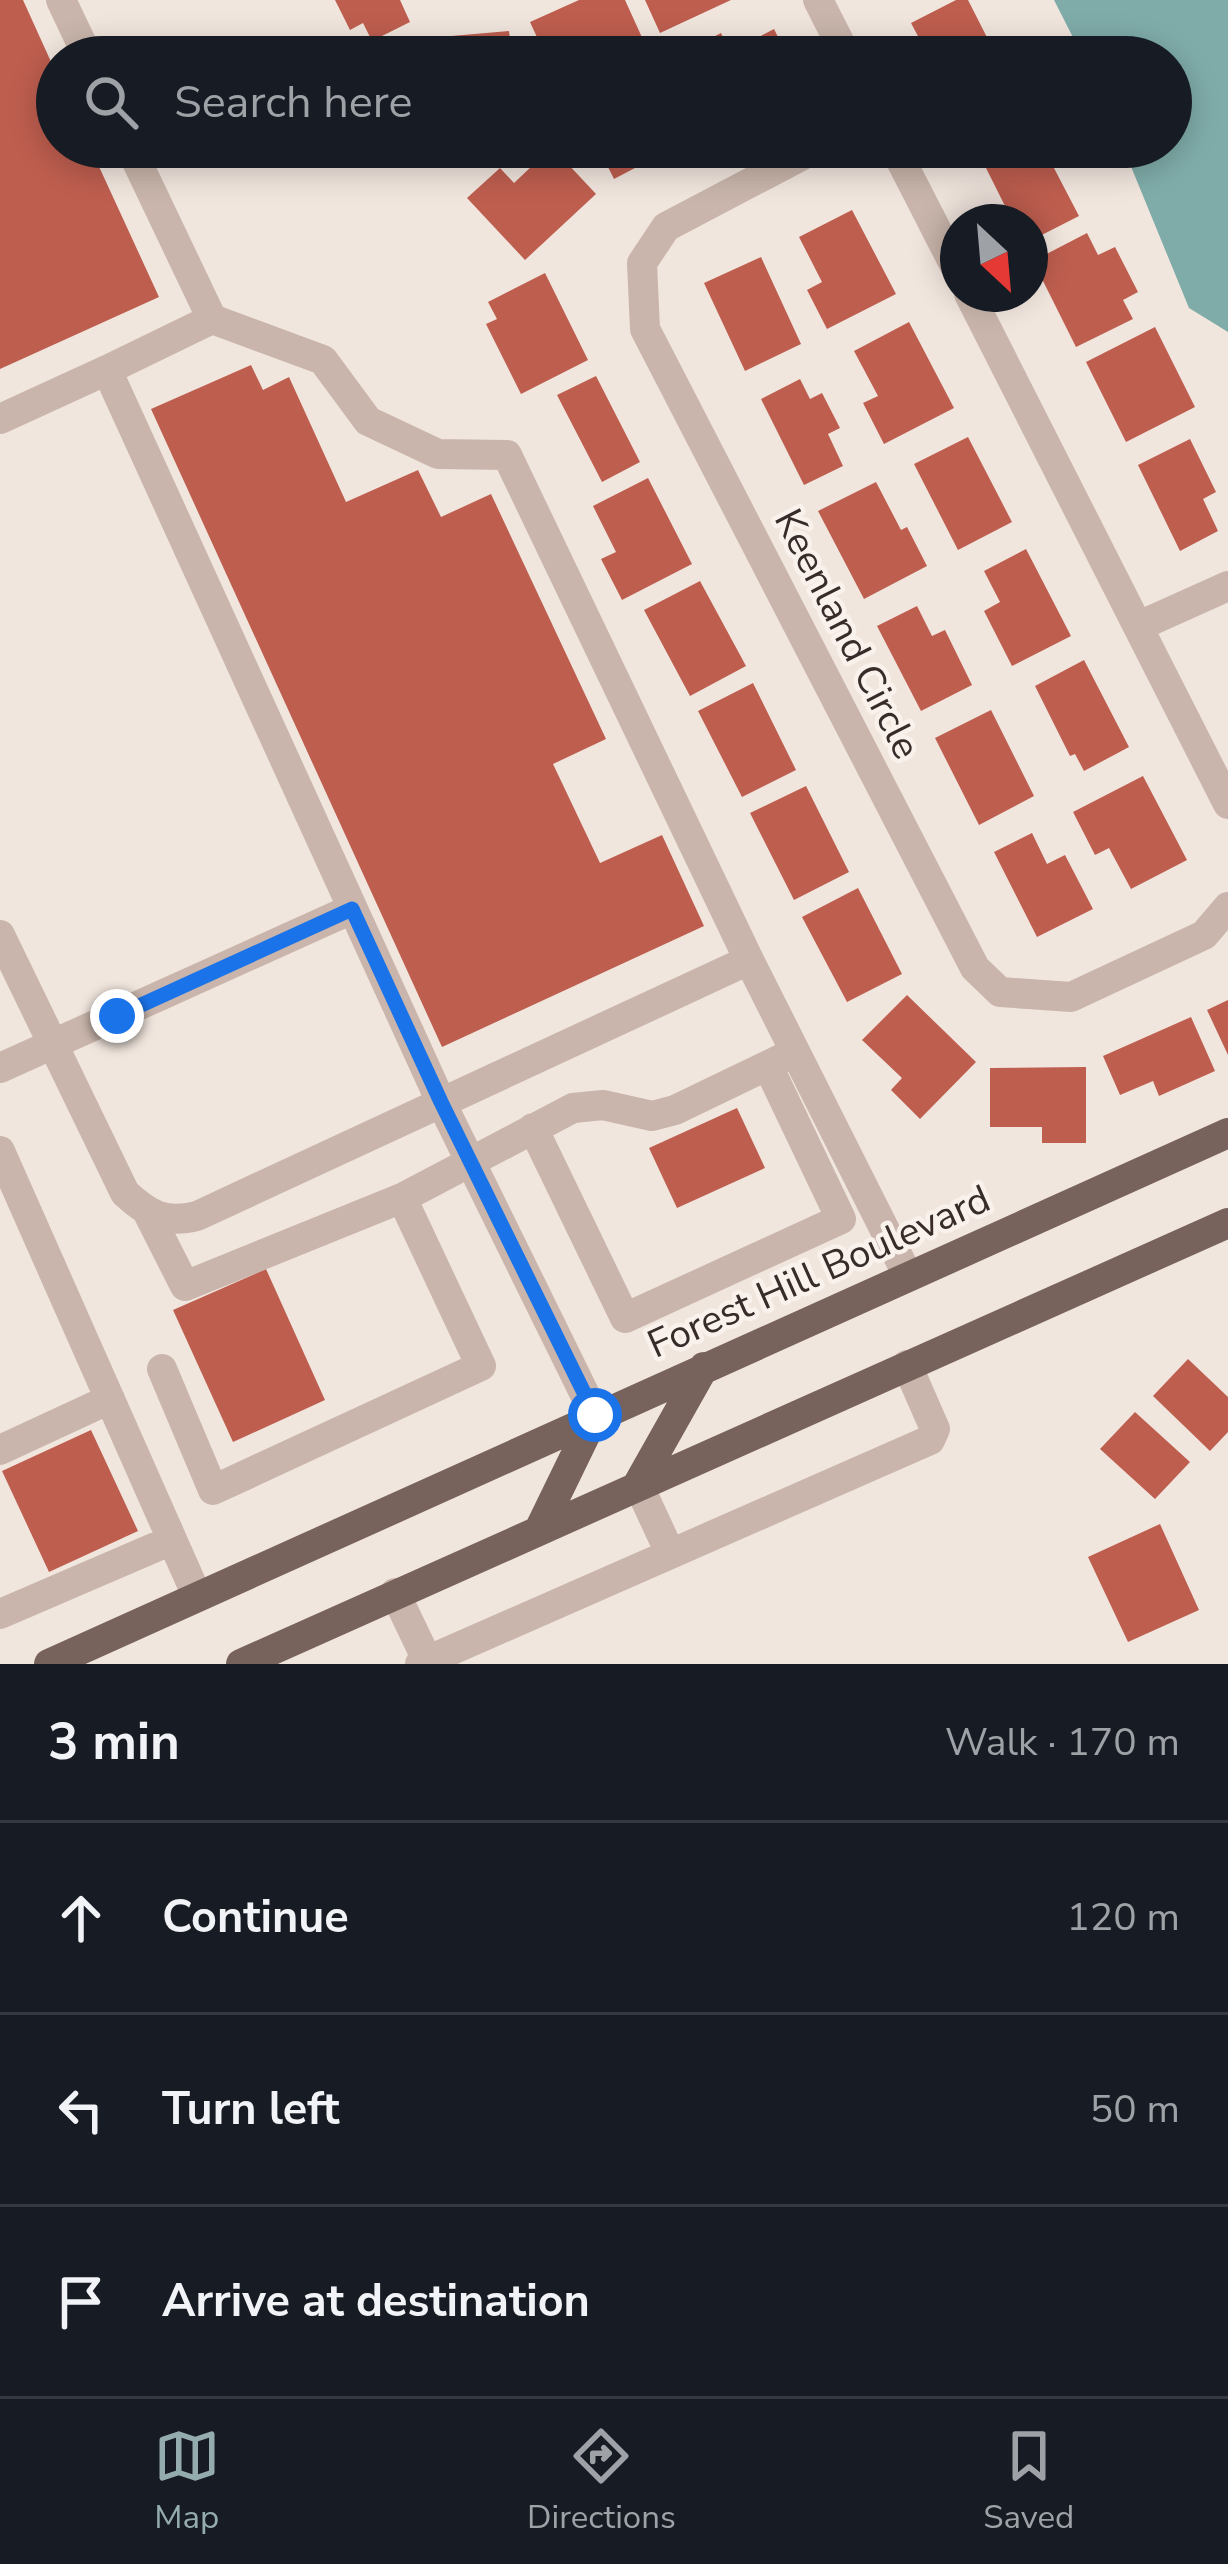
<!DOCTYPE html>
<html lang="en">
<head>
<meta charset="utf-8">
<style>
  :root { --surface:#171b24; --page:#20242c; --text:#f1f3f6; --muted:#9ea1a6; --line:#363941; --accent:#94acad }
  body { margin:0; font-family:"Nunito Sans",sans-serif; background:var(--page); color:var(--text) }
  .compass { position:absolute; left:940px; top:204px; width:108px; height:108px; border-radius:50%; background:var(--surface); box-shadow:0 6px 30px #0003; rotate:154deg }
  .stop { position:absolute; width:36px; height:36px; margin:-27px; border:9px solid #1a73e8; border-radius:50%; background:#fff }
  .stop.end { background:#1a73e8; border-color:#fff; box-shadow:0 3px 12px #0008 }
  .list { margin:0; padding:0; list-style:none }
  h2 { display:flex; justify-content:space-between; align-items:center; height:156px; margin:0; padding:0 48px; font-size:51px }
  h2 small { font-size:39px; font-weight:400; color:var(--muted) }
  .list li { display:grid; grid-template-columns:78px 1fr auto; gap:36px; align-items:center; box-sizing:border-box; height:192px; padding:0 48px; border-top:3px solid var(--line) }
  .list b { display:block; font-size:45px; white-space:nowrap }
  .list em { font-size:39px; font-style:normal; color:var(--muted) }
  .icon { flex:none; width:66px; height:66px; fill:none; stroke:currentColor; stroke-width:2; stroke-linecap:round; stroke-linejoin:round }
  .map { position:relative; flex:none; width:1228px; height:1664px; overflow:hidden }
  .search { position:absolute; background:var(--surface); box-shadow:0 6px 30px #0003; left:36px; right:36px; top:36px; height:132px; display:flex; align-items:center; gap:30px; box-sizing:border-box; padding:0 42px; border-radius:66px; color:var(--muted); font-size:45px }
  .sheet { height:732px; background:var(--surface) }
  nav { display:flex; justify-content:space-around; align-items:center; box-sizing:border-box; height:168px; border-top:3px solid var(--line); background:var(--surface); font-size:33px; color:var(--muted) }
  nav a { display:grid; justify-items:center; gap:6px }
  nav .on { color:var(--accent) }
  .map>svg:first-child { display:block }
  .water { fill:#7faca9 }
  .building { fill:#be5e4f }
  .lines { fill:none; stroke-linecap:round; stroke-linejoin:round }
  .minor { stroke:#c9b5ab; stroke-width:30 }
  .major { stroke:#78625c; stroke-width:30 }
  .route { stroke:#1a73e8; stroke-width:15 }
  .labels { text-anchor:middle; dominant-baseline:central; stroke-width:9; stroke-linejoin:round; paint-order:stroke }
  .street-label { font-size:39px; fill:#372c2a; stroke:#f9f1eb }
</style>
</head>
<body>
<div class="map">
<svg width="1228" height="1664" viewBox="0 0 1228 1664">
  <rect width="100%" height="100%" fill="#f1e6de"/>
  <path class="water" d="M1054 0H1228V332L1189 308 1123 147H1171V57H1083Z"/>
  <path class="building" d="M0 0H23L57 75V147H90L159 297 0 369Z
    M335 0H400L410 22 372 41 363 23 350 30Z
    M579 0H625L650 55 546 57 530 22Z
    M645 0H731L660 33Z
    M956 0H968L997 57H929L911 23Z
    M774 29 788 57H684L682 53 721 33 730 52Z
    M509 31 512 57H419L417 39Z
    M552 147 596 194 525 260 467 198 500 168 514 183Z
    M598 147H675L614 179Z
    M1003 147H1043L1079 216 1030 241V222H1013L981 158Z
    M852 210 896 294 827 329 807 290 822 282 799 237Z
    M1087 233 1098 255 1115 247 1138 292 1123 300 1133 319 1076 347 1033 261Z
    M761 257 801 344 745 371 704 283Z
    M545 273 588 360 521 394 486 324 497 319 488 302Z
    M909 322 954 408 884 444 863 403 878 396 854 351Z
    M1155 327 1195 407 1126 442 1086 362Z
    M251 365 263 390 289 377 346 502 418 470 441 517 491 494 606 739 553 764 600 863 662 835 704 926 442 1047 151 409Z
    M596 376 640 462 602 482 557 395Z
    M800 379 810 399 822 393 840 428 828 434 843 466 804 485 761 399Z
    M968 437 1012 522 958 550 914 464Z
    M1190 439 1216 492 1203 499 1218 531 1180 551 1138 465Z
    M648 478 692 564 622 600 601 559 616 552 593 506Z
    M876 482 901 530 907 527 927 566 864 599 818 511Z
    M1026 549 1071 636 1012 666 984 611 1000 602 984 571Z
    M700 581 746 666 690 696 644 610Z
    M917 606 932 636 945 630 972 685 921 711 877 626Z
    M1084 660 1129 747 1084 771 1075 754 1070 756 1035 686Z
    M753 683 796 770 742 797 698 711Z
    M991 710 1034 796 979 825 935 738Z
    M1143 776 1187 860 1131 889 1109 848 1095 855 1073 812Z
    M806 786 849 872 794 900 750 813Z
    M1032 833 1047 864 1065 855 1093 909 1037 937 994 852Z
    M858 888 902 974 847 1002 802 917Z
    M907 995 976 1062 920 1119 891 1090 902 1078 862 1040Z
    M1228 1000V1055L1207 1010Z
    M1191 1017 1215 1071 1159 1096 1153 1081 1120 1095 1103 1056Z
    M1086 1067V1143H1042V1127H990V1068Z
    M737 1108 765 1168 677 1208 649 1148Z
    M266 1269 325 1400 233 1442 173 1310Z
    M1188 1359 1228 1397V1432L1210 1451 1153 1396Z
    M1135 1412 1190 1462 1155 1499 1100 1449Z
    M91 1430 138 1531 49 1572 2 1471Z
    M1160 1524 1199 1610 1128 1642 1088 1557Z"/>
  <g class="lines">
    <path class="minor" d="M61 0 88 57
      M818 0 847 57
      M130 147 212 319
      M818 147 666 227 642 263 645 329 975 968 1000 992 1071 997 1204 935 1228 907
      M894 147 958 272
      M969 294 1228 804
      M107 370 212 319 323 360 368 421 438 454 507 455 749 960 908 1276
      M0 419 107 370 441 1102 595 1415
      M1139 626 1228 586
      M0 935 125 1193C149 1215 165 1224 197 1216L749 960
      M0 1068 352 909
      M533 1128 625 1318 841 1219 768 1066
      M0 1151 197 1596
      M402 1198 573 1108 603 1105 652 1116 675 1110 785 1057
      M149 1215 185 1286 402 1198 481 1366 213 1490 162 1369
      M0 1450 110 1399
      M638 1484 670 1553
      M395 1593 429 1664
      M0 1614 172 1540
      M420 1664 930 1440 935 1429 907 1365"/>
    <path class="major" d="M638 1484 704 1367
      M540 1528 595 1415
      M49 1664 1228 1133
      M241 1664 1228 1223"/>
  </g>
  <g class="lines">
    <path class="route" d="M117 1016 352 909 441 1102 595 1415"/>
  </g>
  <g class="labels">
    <g class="street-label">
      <text transform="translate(847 634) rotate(63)">Keenland Circle</text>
      <text transform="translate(819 1272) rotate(-24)">Forest Hill Boulevard</text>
    </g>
  </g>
</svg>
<svg class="compass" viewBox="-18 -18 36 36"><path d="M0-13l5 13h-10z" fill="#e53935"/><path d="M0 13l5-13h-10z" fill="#9ea1a6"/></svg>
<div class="stop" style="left:595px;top:1415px"></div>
<div class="stop end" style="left:117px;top:1016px"></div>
<div class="search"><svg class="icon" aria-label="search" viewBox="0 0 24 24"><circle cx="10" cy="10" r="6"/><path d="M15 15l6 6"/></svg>Search here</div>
</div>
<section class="sheet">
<h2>3 min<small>Walk · 170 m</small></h2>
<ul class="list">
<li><svg class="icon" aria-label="ahead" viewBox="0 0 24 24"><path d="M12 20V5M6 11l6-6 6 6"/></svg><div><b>Continue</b></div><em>120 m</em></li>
<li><svg class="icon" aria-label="left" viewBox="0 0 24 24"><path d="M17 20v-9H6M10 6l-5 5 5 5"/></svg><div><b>Turn left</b></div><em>50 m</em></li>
<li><svg class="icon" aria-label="arrive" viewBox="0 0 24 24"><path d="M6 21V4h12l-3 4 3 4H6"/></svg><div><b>Arrive at destination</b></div></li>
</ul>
</section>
<nav>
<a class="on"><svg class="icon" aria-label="map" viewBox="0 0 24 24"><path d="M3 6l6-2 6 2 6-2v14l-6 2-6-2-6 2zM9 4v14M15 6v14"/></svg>Map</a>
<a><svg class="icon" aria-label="directions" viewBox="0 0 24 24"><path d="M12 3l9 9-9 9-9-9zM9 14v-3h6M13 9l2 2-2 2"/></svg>Directions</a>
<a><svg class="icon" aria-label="saved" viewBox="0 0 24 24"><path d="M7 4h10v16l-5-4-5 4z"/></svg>Saved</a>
</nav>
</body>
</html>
